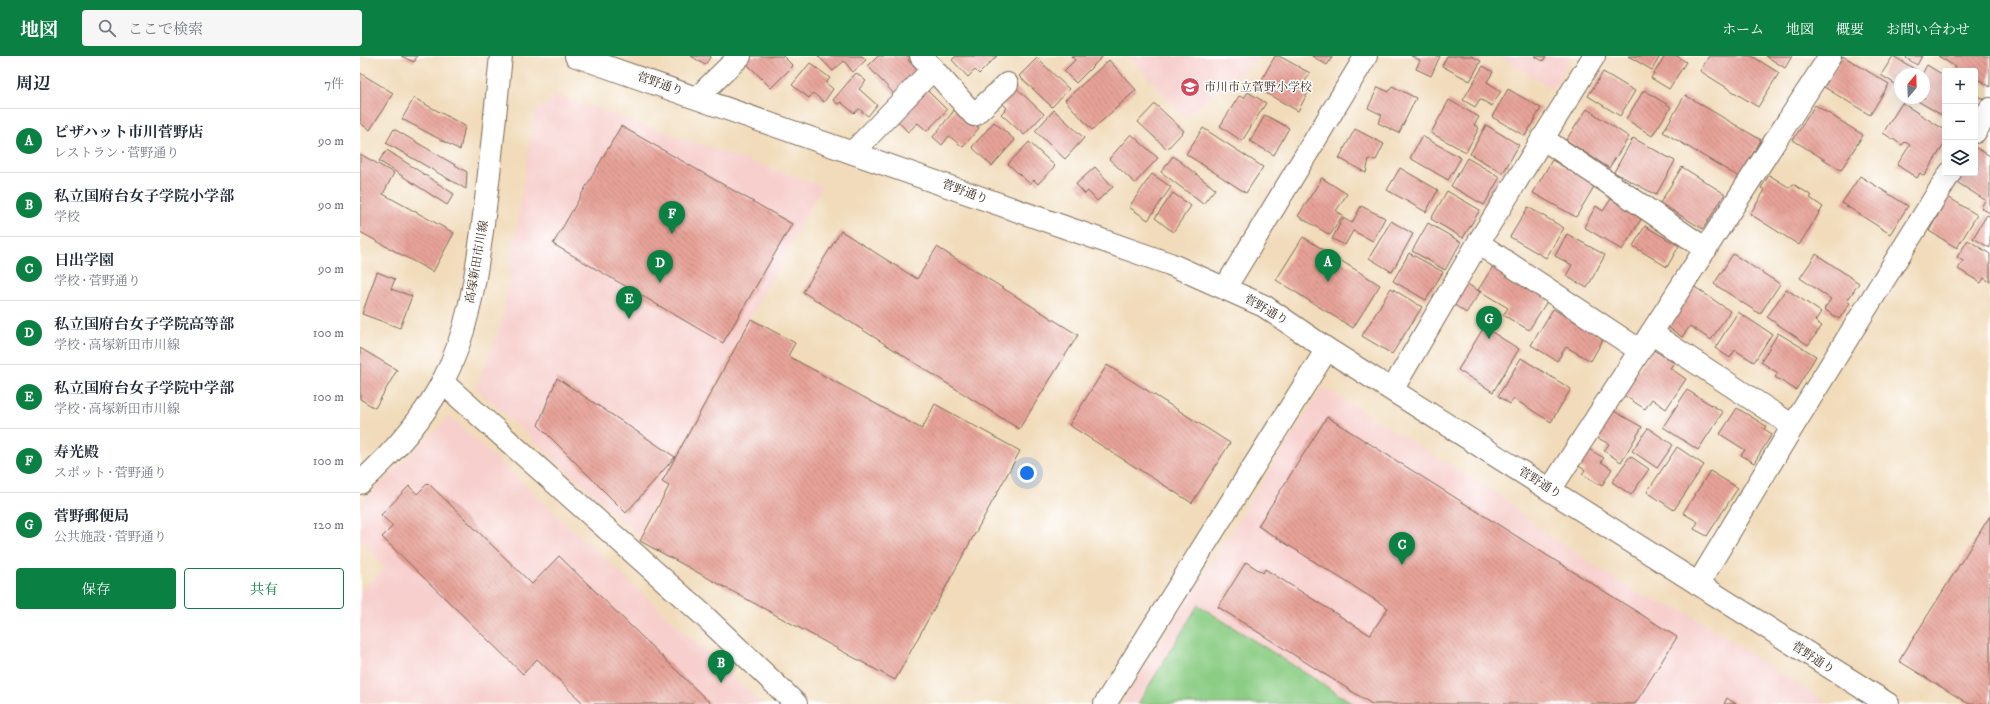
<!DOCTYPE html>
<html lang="ja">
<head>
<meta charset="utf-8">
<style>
  :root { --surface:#fff; --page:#f6f6f7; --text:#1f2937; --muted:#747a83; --line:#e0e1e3; --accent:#0b8043 }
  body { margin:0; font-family:"IM FELL DW Pica","Noto Serif JP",serif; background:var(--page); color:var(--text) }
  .controls { position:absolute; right:12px; top:12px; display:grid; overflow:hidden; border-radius:4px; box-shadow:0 4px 16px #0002 }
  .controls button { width:36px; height:36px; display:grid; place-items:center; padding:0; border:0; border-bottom:1px solid var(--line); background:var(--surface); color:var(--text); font:20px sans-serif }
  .compass { position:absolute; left:1534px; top:12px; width:36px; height:36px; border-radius:50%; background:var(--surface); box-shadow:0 4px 16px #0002; rotate:19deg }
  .you { position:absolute; left:667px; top:417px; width:14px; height:14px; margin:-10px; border:3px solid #fff; border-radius:50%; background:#1a73e8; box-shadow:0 0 0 6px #1a73e833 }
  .badge { display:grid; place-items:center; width:26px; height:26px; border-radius:50%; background:var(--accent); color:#fff; font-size:13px; font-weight:700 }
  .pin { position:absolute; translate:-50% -33px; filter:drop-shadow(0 1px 2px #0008) }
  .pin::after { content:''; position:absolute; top:21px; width:14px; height:12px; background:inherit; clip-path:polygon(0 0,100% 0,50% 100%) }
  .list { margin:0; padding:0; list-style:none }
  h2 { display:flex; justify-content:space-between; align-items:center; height:52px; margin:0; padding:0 16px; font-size:17px }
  h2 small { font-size:13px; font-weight:400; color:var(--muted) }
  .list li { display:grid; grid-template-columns:26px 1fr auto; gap:12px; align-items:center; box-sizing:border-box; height:64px; padding:0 16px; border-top:1px solid var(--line) }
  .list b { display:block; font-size:15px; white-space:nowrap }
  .list p { margin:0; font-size:13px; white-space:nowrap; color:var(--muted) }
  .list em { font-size:13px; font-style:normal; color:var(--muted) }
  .actions { display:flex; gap:8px; padding:12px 16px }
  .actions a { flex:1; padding:9px 0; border:1px solid var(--accent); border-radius:4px; text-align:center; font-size:14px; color:var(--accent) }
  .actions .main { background:var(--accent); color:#fff }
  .icon { flex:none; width:22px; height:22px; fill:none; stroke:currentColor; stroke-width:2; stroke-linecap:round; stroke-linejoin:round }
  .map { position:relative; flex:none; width:1630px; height:648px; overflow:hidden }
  header { display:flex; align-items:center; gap:24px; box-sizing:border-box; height:56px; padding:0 20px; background:var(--accent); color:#fff }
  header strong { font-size:19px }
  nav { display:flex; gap:22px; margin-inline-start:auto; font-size:14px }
  .search { width:280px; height:36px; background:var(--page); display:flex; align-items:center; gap:10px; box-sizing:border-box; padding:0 14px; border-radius:4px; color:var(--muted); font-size:15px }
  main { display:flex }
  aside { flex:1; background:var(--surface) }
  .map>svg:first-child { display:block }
  .built { fill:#f7d0ce }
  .park { fill:#8ccd85; stroke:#647c52 }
  .building { fill:url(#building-back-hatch) }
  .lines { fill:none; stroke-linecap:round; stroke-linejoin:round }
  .minor-casing { stroke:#7b6855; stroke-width:24 }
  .major-casing { stroke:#7b6855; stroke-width:24 }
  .minor { stroke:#fff; stroke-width:22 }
  .major { stroke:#fff; stroke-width:22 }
  .labels { text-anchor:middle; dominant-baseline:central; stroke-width:3; stroke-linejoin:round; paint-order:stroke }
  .street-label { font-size:12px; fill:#3b2a1e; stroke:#fff }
  .poi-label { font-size:12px; fill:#3b2a1e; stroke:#fff; text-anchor:start }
</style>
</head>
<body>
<header>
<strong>地図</strong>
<div class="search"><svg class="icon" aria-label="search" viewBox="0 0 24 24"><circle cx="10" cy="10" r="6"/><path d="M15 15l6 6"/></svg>ここで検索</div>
<nav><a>ホーム</a><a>地図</a><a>概要</a><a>お問い合わせ</a></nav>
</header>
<main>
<aside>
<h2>周辺<small>7件</small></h2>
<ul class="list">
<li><span class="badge">A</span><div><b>ピザハット市川菅野店</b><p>レストラン · 菅野通り</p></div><em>90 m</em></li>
<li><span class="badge">B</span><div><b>私立国府台女子学院小学部</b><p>学校</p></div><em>90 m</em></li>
<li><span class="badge">C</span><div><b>日出学園</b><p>学校 · 菅野通り</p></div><em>90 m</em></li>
<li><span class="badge">D</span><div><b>私立国府台女子学院高等部</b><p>学校 · 高塚新田市川線</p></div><em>100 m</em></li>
<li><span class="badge">E</span><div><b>私立国府台女子学院中学部</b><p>学校 · 高塚新田市川線</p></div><em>100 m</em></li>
<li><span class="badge">F</span><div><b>寿光殿</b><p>スポット · 菅野通り</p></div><em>100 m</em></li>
<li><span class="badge">G</span><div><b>菅野郵便局</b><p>公共施設 · 菅野通り</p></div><em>120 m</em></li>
</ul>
<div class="actions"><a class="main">保存</a><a>共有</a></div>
</aside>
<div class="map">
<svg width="1630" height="648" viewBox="0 0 1630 648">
  <defs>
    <pattern id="building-back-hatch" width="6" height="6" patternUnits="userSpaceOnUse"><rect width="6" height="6" fill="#e7a298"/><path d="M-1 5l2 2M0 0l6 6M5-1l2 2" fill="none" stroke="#bc847b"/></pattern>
  </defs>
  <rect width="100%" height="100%" fill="#fff"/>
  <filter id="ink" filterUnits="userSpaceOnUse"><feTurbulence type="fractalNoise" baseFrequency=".025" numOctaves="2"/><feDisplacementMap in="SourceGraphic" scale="8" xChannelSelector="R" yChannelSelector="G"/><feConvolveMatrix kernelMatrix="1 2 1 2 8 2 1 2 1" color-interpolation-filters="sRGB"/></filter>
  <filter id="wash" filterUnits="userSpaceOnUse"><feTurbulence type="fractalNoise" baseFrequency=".012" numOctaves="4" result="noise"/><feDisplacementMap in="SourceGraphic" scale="16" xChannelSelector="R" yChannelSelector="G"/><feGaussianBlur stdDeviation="0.9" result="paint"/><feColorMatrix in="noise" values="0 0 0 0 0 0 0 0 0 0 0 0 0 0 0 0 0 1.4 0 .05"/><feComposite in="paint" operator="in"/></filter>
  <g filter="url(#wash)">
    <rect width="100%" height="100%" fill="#f1dbba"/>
    <path class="built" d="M768 0H902L825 61Z
      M1139 0H1211L1193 33Z
      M197 39 462 130 315 401 280 481 116 332 143 264 174 57Z
      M963 331 1145 443 1183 476 1284 541 1328 557 1469 648H762Z
      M90 360 402 648 0 647V536L25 512 0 482V448Z"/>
    <path class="park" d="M838 549 994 648H778Z"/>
    <g id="blocks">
      <path class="building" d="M41 0H57L54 6Z
        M331 0H351L345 9Z
        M381 0H423L433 10 411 32 380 1Z
        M458 0H502L506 4 493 16 484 5 473 15Z
        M518 0H552L548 4 559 16 535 39 508 10Z
        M596 0H637L619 18 615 14 608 21 592 4Z
        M711 0H743L716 27 704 15 715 4Z
        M915 0H919L950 17 944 27 951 31 938 55 897 32Z
        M952 0H973L967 9Z
        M1051 0H1080L1071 20 1056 13 1060 4Z
        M1087 0H1111L1121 5 1110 25 1082 10Z
        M1174 0H1186L1183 5Z
        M1268 0H1300L1292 14Z
        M1305 0H1317L1326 6 1309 33 1291 22Z
        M1349 0H1392L1419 17 1398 51 1340 15Z
        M1406 0H1432L1425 12Z
        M1483 0 1529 28 1510 59 1464 31Z
        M1533 0 1558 15 1556 18H1540V31L1521 19Z
        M1547 0H1562L1557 9 1546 2Z
        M1578 0H1630V31L1620 24 1615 32V15H1594L1596 11Z
        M677 2 709 33 692 51 659 20Z
        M749 4 776 34 732 74 705 44Z
        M450 7 470 22 466 27 473 33 464 46 453 37 449 42 432 29Z
        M1567 9 1585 20V61L1556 44 1554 47 1545 42H1564V18H1562Z
        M1123 10 1133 16 1127 26 1141 35 1132 50 1120 43 1115 51 1103 44Z
        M1243 16 1275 35 1260 60 1228 40Z
        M0 17 33 37 10 74 0 67Z
        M496 17 506 25 499 33 517 49 508 60 499 53 494 57 481 46 478 48 473 44Z
        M653 29 684 58 664 79 641 58 647 52 639 44Z
        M1032 30 1056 42 1039 77 1018 67 1022 59 1008 52 1018 31 1029 36Z
        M566 33 587 54 567 75 558 67 548 76 536 63Z
        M1148 33 1181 52 1165 80 1132 61Z
        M1284 34 1311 51 1292 80 1266 63Z
        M888 36 906 47 882 85 860 70 879 40 884 42Z
        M1615 38 1623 43 1615 56Z
        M1325 39 1401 84 1379 121 1303 76Z
        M54 42 105 70 100 94 42 63Z
        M1089 44 1119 61 1114 69 1119 72 1106 96 1071 77Z
        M1542 47 1585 74V87L1564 120 1560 117 1557 122 1537 109 1550 89 1545 86 1542 89 1523 77Z
        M795 48 824 75 807 93 778 66Z
        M1455 49 1503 79 1481 114 1433 84Z
        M596 52 619 72 603 91 589 80 582 89 573 81Z
        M1227 53 1269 81 1249 112 1206 84Z
        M694 54 724 82 705 103 675 75Z
        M905 59 929 72 914 99 890 85Z
        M634 66 655 84 632 110 612 91Z
        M1126 69 1159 89 1143 117 1110 98Z
        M261 70 432 168 363 287 193 188Z
        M843 72 903 111 886 137 826 98Z
        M34 73 107 116 106 133 26 87Z
        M995 73 1024 88 1016 104 1009 103 1006 117 979 102Z
        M771 78 798 102 775 127 749 103Z
        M1062 80 1101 102 1088 124 1050 102Z
        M1273 82 1315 105 1296 139 1254 116Z
        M669 86 695 110 678 128 674 124 670 128 648 108Z
        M1615 91 1630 100V157L1621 152 1625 144 1595 125 1600 117H1615Z
        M27 94 94 138 87 149 19 105Z
        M0 98 34 117 23 138 94 177 73 216 0 176Z
        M813 100 855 133 843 148 801 116Z
        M1107 102 1140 121 1124 149 1091 130Z
        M1192 104 1235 129 1216 161 1173 137Z
        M735 111 753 131 737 145 728 135 725 138 716 128Z
        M1322 111 1365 138 1343 173 1300 147Z
        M1040 112 1078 134 1066 156 1027 134Z
        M792 118 811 131 788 164 769 151Z
        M1409 119 1430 132 1433 128 1452 140 1450 142 1463 151 1439 189 1390 158 1405 134 1401 132Z
        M1500 120 1548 150 1530 178 1482 147Z
        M962 122 987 138 976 155 983 159 970 179 938 160Z
        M1087 135 1120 154 1103 182 1071 163Z
        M813 137 831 150 813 176 795 162Z
        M1588 141 1617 159 1597 192 1569 175Z
        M1251 143 1282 162 1262 194 1224 171 1236 150 1243 155Z
        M1001 150 1025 162 1013 185 993 175 985 189 972 183 983 162 992 167Z
        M1168 151 1204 172 1186 202 1150 181Z
        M1627 159 1630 160V192L1613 182Z
        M1031 165 1053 178 1032 216 1009 202Z
        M1068 167 1101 186 1085 214 1052 195Z
        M1285 170 1319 190 1307 211 1273 190Z
        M481 175 557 223 577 191 718 279 659 373 443 236Z
        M1207 178 1245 199 1227 232 1206 220 1212 209 1195 200Z
        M943 181 1020 229 993 272 916 224Z
        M1608 184 1630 198V226L1624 222 1621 227 1598 213 1603 205 1597 201Z
        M1049 197 1083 216 1066 244 1033 225Z
        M1373 198 1420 228 1400 258 1354 228Z
        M1456 198 1499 227 1487 245 1490 247 1479 263 1464 253 1471 243 1440 222Z
        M1134 209 1189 242 1169 274 1143 259 1148 252 1118 234Z
        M17 216 35 223 31 233 52 240 40 272 2 258Z
        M1103 225 1120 236 1106 257 1089 245Z
        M1332 229 1370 255 1351 284 1330 270 1322 281 1305 269Z
        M1031 232 1062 251 1032 298 1002 280Z
        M1426 233 1461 256 1455 265 1462 270 1448 289 1407 261Z
        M1193 253 1244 282 1231 305 1206 291 1197 305 1171 289Z
        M1378 256 1412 278 1394 306 1375 294 1370 302 1355 292Z
        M391 263 435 287 428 300 562 373 575 348 660 395 535 624 280 485 309 430 302 426Z
        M1124 271 1159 293 1133 336 1098 314Z
        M1418 277 1456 300 1436 334 1415 321 1418 317 1401 306Z
        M0 292 37 314 15 352 0 343Z
        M1292 293 1314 307 1310 312 1326 323 1306 353 1292 343 1285 353 1262 338Z
        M1161 302 1211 333 1191 366 1154 343 1150 348 1138 340Z
        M747 309 870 387 832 447 709 369Z
        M197 322 315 401 266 457 178 369Z
        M1327 334 1363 356 1338 394 1303 371Z
        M1377 352 1406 370 1404 373 1412 378 1394 407 1381 399 1385 394 1360 378Z
        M1252 354 1282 371 1261 406 1244 395 1249 388 1236 381Z
        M967 361 1317 581 1275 648H1012L858 551 886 506 903 517 905 513 1010 579 1028 552 898 470Z
        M1288 372 1313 389 1297 412 1272 395Z
        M1317 391 1344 409 1314 454 1287 436Z
        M1227 392 1244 402 1241 406 1252 413 1242 430 1222 418 1225 414 1217 409Z
        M1270 400 1289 413 1271 439 1252 426Z
        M1350 415 1378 432 1347 480 1334 473 1338 466 1323 457Z
        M68 427 172 528 199 500 351 648H224L177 603 163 618 22 481 33 470 21 459 49 430 57 438Z
        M1630 460V648H1609L1539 605Z
        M1367 642 1376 648H1364Z"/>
    </g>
  </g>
  <g filter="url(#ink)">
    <use href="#blocks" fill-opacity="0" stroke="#7b6855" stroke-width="1"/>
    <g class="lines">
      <defs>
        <path id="minor" d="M216 0 810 208 904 250 967 293 1528 648
          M573 13 614 59 647 28
          M338 41 380 0
          M1615 76 1630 53
          M1182 82 1346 193
          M493 96 573 13 561 0
          M1118 187 1279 294
          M865 232 1006 0
          M1291 277 1433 370
          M82 326 341 557 436 648
          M1032 334 1118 187 1234 0
          M1190 434 1470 0
          M1338 528 1433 370 1590 117
          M745 648 967 293"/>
        <path id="major" d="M0 427C31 399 62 364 82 327 107 280 115 227 122 175 130 117 135 58 141 0"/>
      </defs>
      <use href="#minor" class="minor-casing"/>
      <use href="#major" class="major-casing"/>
      <use href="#minor" class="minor"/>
      <use href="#major" class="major"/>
    </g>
  </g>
  <defs>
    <symbol id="school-disc" viewBox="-11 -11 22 22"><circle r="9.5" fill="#d1495b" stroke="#fff"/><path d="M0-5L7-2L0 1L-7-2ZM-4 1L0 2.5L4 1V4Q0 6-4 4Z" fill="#fff"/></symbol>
  </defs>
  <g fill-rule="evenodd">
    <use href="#school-disc" x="819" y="20" width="22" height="22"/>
  </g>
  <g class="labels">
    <g class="street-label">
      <text transform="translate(300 28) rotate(19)">菅野通り</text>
      <text transform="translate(605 136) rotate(20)">菅野通り</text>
      <text transform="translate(117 206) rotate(-80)">高塚新田市川線</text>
      <text transform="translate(906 254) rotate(30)">菅野通り</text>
      <text transform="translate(1180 427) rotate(32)">菅野通り</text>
      <text transform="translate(1453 602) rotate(33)">菅野通り</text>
    </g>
    <g class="poi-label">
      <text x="844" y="31">市川市立菅野小学校</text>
    </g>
  </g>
</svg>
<div class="controls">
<button>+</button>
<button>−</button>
<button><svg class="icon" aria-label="layers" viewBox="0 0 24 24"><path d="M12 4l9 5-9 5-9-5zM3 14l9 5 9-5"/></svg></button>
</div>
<svg class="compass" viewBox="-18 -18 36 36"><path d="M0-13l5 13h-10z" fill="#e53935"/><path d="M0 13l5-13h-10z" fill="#747a83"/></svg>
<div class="you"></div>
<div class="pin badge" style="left:968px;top:226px">A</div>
<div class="pin badge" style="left:361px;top:627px">B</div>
<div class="pin badge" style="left:1042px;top:509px">C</div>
<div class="pin badge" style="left:300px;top:227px">D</div>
<div class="pin badge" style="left:269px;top:263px">E</div>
<div class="pin badge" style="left:312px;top:178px">F</div>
<div class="pin badge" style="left:1129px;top:283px">G</div>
</div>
</main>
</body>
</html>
